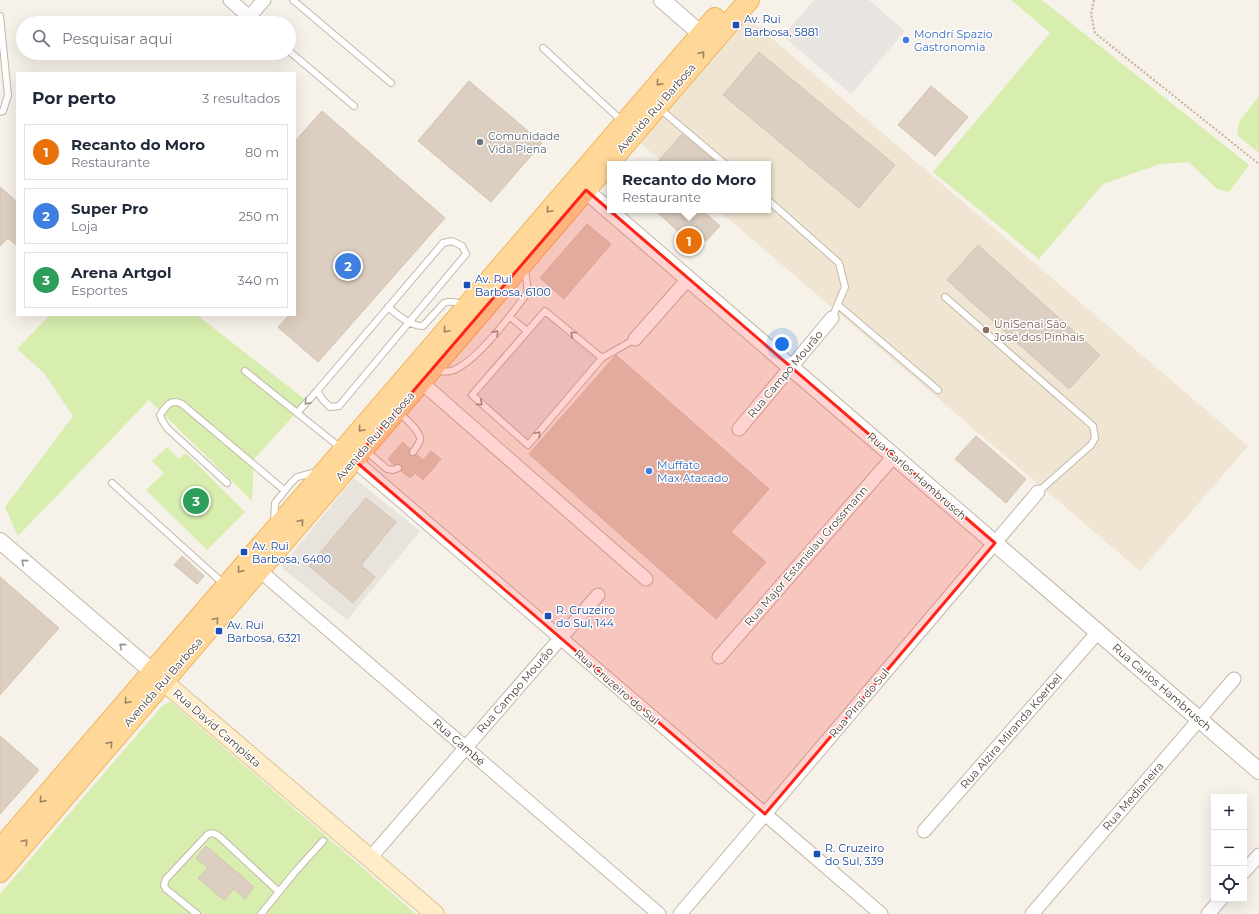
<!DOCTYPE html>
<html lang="pt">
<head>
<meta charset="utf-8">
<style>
  :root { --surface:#fff; --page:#f2f2f3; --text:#1f2937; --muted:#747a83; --line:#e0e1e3; --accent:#d93025 }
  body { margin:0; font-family:Montserrat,sans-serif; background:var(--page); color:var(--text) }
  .controls { position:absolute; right:12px; bottom:12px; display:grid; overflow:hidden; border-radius:0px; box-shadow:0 4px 16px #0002 }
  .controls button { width:36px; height:36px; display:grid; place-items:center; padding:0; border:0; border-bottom:1px solid var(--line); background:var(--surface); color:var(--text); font:20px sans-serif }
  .you { position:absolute; left:782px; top:344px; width:14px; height:14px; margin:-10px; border:3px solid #fff; border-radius:50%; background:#1a73e8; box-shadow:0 0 0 6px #1a73e833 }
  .badge { display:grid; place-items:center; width:26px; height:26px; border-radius:50%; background:var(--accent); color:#fff; font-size:13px; font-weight:700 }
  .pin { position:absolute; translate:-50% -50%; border:2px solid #fff; box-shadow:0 1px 4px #0006 }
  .popup { position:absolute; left:607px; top:161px; width:164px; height:52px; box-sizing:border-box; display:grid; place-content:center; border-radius:0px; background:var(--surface); filter:drop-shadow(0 1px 3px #0005); font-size:13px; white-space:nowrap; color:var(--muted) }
  .popup b { font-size:15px; color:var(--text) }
  .popup::after { content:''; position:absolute; left:50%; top:100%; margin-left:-8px; border:8px solid transparent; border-top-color:var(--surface) }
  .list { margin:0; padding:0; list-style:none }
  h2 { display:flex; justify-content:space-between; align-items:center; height:52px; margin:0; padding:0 16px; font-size:17px }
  h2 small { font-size:13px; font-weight:400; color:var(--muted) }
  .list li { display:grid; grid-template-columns:26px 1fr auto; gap:12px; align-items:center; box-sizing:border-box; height:56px; margin:0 8px 8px; padding:0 8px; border:1px solid var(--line); border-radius:0px }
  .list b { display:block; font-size:15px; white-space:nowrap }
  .list p { margin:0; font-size:13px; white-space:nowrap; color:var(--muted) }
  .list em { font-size:13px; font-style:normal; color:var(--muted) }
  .icon { flex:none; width:22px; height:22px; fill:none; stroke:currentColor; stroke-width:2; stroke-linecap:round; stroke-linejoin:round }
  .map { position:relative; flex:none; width:1259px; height:914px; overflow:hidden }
  .search { position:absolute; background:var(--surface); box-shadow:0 4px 16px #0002; left:16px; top:16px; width:280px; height:44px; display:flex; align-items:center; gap:10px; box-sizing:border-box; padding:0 14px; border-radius:22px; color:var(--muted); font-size:15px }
  .panel { position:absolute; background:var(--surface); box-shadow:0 4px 16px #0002; left:16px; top:72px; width:280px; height:244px; border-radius:0px }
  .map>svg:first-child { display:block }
  .industrial { fill:#e9e3de }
  .education { fill:#f0e5d2 }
  .green { fill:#d7eeae }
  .parking { fill:#e7e4e1 }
  .building { fill:#dccec0; stroke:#d4c3b0 }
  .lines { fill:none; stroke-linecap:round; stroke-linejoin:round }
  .service-casing { stroke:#c3b8aa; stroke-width:8 }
  .minor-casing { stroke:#c3b8aa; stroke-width:15 }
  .tertiary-casing { stroke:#c3b8aa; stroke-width:18 }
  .secondary-casing { stroke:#ddc497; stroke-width:20 }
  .primary-casing { stroke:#efb65e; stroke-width:22 }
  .path { stroke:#c6b29a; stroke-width:2; stroke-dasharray:2 2; stroke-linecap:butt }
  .service { stroke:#fff; stroke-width:6 }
  .minor { stroke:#fff; stroke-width:13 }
  .tertiary { stroke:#fff; stroke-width:16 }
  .secondary { stroke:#ffedca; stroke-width:18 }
  .primary { stroke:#ffd899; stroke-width:20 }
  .oneway { stroke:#9c8563 }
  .oneway2 { stroke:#9c9690 }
  .marked { fill:#ff2417; fill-opacity:0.2; stroke:#ff2417; stroke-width:3; stroke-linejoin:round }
  .transit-dot { fill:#1a4fb4; stroke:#fff; stroke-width:1.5 }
  .shop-dot { fill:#3f7fe0; stroke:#fff; stroke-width:1.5 }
  .worship-dot { fill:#6b7280; stroke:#fff; stroke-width:1.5 }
  .education-dot { fill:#8d6e63; stroke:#fff; stroke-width:1.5 }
  .labels { text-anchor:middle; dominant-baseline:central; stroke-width:3; stroke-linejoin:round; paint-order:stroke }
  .transit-label { font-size:11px; fill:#164399; stroke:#fff; text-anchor:start }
  .shop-label { font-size:11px; fill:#366cbe; stroke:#fff; text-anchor:start }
  .street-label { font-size:11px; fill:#4b4136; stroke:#fff }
  .worship-label { font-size:11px; fill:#5b616d; stroke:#fff; text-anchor:start }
  .education-label { font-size:11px; fill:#785e54; stroke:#fff; text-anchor:start }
</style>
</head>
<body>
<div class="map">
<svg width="1259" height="914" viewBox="0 0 1259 914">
  <rect width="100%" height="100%" fill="#f6f1e9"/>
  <path class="industrial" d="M354 478 420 531 347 620 281 567Z"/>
  <path class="education" d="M748 18 1248 446 1140 571 718 210H768V164H665L640 143Z"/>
  <path class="green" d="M1011 0H1042L1249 165 1229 192 1217 189 1189 162 1160 164 1103 184 1039 259 933 172 1050 33Z
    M1259 96V153L1237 135 1239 122Z
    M50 315H197L307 401 254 459 252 501 149 400 18 536 5 507 73 416 44 373 17 349Z
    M167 447 179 459 186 453 245 512 207 550 146 490 164 473 152 461Z
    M171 702 416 914H0V894L163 705Z"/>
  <path class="parking" d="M814 0H869L905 31 851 94 783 36Z
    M543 307 605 359 529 450 466 395 487 370Z"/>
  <path class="building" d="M759 52 895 165 859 208 723 95Z
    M469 81 542 143 491 202 418 141Z
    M931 86 968 117 935 156 898 125Z
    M322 111 445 218 318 362 278 327 289 315H295V141Z
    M682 134 718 164H656Z
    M0 187 17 202V246L8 238 0 246Z
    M655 210H702L720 226 706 241 702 237 692 248 680 237 682 235Z
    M587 224 611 244 564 299 540 278Z
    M978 245 1100 355 1069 389 947 280Z
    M616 355 769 489 731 532 766 562 716 619 529 454Z
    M976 436 1026 479 1006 503 955 459Z
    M403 442 410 449 409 452 411 456H414L417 455 423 460 431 451 441 459 423 480 415 473 410 478 401 471 402 468 401 465 398 464 394 465 388 459Z
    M366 498 396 522 361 565 375 577 353 603 309 566Z
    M182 556 204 576 197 584 174 565Z
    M0 577 59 628 0 695Z
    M0 736 39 770 0 814Z
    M206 846 254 887 245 899 234 889 224 900 198 878 208 868 196 858Z"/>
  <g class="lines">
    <defs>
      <path id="service" d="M293 0 391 83
        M0 16 8 95 3 111 0 112
        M543 48 622 121
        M289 51 354 106
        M660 109 725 164
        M768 200 839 263 845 287 832 318
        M452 241 462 246 466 254 339 406 330 407 323 400 317 391 443 243Z
        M945 297 1093 426 1095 438 1091 445 1038 492
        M838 305 938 390
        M388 307C398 315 410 326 423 326L444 303C451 300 457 303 464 304
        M510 317 527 331
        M602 358 545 311 472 395 528 445 602 358 635 339
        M245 371 342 449
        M436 371C441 371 449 373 454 370 479 359 511 315 528 292L525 269
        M398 411C404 418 421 431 420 440 419 444 416 448 413 452
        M297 413 317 391
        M365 450 387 469 393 470 398 468
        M112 483 225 585
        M227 483 167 428 162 420 160 415C166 406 171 398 182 404L284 490
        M274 522 275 503 290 484 297 477 317 472
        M197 914 166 889 164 885 166 879 208 834C214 832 216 834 221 838L279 892
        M261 914 295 872 323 841"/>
      <path id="minor" d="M230 0 249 17 264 0
        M635 339 688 279
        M421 382 646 579
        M739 429 832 318
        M354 460 881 914
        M259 570 659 914
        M719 657 894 456
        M924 831 1098 632
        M370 858 598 595
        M1244 872 1259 855
        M680 914 1038 492
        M1032 914 1234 679
        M1208 914 1221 899"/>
      <path id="tertiary" d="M662 0 701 34
        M577 183 1259 771
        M0 541 161 679"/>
      <path id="secondary" d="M164 682 435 914"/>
      <path id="primary" d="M0 849 715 18
        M0 872 749 0"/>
    </defs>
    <use href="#service" class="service-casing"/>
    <use href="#minor" class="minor-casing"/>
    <use href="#tertiary" class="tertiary-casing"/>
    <use href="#secondary" class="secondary-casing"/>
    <use href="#primary" class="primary-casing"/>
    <path class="path" d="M1094 0 1091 14 1095 33 1259 164"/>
    <use href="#service" class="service"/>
    <use href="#minor" class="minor"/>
    <use href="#tertiary" class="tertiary"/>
    <use href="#secondary" class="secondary"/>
    <use href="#primary" class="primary"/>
  </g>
  <defs><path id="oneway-chevron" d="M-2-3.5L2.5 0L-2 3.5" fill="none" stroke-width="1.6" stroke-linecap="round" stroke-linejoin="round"/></defs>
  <g class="oneway">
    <use href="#oneway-chevron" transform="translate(702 54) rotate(-49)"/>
    <use href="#oneway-chevron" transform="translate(659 83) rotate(131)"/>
    <use href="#oneway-chevron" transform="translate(549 210) rotate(131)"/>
    <use href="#oneway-chevron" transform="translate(446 330) rotate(131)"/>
    <use href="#oneway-chevron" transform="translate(361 429) rotate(131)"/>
    <use href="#oneway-chevron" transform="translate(301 522) rotate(-49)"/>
    <use href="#oneway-chevron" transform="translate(240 570) rotate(131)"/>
    <use href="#oneway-chevron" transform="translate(216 620) rotate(-49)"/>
    <use href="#oneway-chevron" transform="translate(127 701) rotate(131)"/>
    <use href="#oneway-chevron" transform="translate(110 744) rotate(-49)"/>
    <use href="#oneway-chevron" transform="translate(42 800) rotate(131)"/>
    <use href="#oneway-chevron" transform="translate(25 842) rotate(-49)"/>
  </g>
  <g class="oneway2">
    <use href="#oneway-chevron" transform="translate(496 333) rotate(-48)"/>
    <use href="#oneway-chevron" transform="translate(573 334) rotate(-141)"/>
    <use href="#oneway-chevron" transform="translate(307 402) rotate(132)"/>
    <use href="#oneway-chevron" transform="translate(480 403) rotate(41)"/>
    <use href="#oneway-chevron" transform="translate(538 434) rotate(-50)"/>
    <use href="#oneway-chevron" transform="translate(24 562) rotate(-139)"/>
    <use href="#oneway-chevron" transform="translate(122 646) rotate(-139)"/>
  </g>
  <path class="marked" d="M586 190 995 543 765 814 354 460Z"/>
  <g class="transit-dot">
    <rect x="732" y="21" width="8" height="8" rx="2"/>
    <rect x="463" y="281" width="8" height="8" rx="2"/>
    <rect x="240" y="548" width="8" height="8" rx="2"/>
    <rect x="544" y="612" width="8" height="8" rx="2"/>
    <rect x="215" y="627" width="8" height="8" rx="2"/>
    <rect x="813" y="850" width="8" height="8" rx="2"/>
  </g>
  <g class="shop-dot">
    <circle cx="906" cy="40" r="4"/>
    <circle cx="649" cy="471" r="4"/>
  </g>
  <circle class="worship-dot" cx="480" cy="142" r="4"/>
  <circle class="education-dot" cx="986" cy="330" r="4"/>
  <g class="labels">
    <g class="transit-label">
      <text x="744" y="19">Av. Rui<tspan x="744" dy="13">Barbosa, 5881</tspan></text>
      <text x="475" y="279">Av. Rui<tspan x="475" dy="13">Barbosa, 6100</tspan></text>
      <text x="252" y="546">Av. Rui<tspan x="252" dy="13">Barbosa, 6400</tspan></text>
      <text x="556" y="610">R. Cruzeiro<tspan x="556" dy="13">do Sul, 144</tspan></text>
      <text x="227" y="625">Av. Rui<tspan x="227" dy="13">Barbosa, 6321</tspan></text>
      <text x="825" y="848">R. Cruzeiro<tspan x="825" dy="13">do Sul, 339</tspan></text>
    </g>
    <g class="shop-label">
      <text x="914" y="34">Mondrí Spazio<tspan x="914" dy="13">Gastronomia</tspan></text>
      <text x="657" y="465">Muffato<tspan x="657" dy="13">Max Atacado</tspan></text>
    </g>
    <g class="street-label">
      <text transform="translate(656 108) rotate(-49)">Avenida Rui Barbosa</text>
      <text transform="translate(785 374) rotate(-50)">Rua Campo Mourão</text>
      <text transform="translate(375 436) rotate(-49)">Avenida Rui Barbosa</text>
      <text transform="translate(917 476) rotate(41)">Rua Carlos Hambrusch</text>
      <text transform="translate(806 556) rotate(-49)">Rua Major Estanislau Grossmann</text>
      <text transform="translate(163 682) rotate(-49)">Avenida Rui Barbosa</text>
      <text transform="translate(617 687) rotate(41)">Rua Cruzeiro do Sul</text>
      <text transform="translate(1162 687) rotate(41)">Rua Carlos Hambrusch</text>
      <text transform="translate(515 690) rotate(-49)">Rua Campo Mourão</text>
      <text transform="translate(859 703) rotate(-50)">Rua Piraí do Sul</text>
      <text transform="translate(217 728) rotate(41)">Rua David Campista</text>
      <text transform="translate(1011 731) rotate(-49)">Rua Alzira Miranda Koerbel</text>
      <text transform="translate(459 742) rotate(41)">Rua Cambé</text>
      <text transform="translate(1133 796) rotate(-49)">Rua Medianeira</text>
    </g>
    <g class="worship-label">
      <text x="488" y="136">Comunidade<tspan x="488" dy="13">Vida Plena</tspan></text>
    </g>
    <g class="education-label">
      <text x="994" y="324">UniSenai São<tspan x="994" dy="13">José dos Pinhais</tspan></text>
    </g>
  </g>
</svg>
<div class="controls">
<button>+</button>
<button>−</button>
<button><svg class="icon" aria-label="locate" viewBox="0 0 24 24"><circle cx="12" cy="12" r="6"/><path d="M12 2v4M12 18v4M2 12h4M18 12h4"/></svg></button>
</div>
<div class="you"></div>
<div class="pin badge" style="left:689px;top:241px;background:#e8710a">1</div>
<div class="popup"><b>Recanto do Moro</b>Restaurante</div>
<div class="pin badge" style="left:348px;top:266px;background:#3f7fe0">2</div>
<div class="pin badge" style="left:196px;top:501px;background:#2e9e5b">3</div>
<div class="search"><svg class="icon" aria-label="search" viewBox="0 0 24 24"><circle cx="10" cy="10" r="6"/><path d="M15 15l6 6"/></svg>Pesquisar aqui</div>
<section class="panel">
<h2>Por perto<small>3 resultados</small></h2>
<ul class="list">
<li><span class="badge" style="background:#e8710a">1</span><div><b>Recanto do Moro</b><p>Restaurante</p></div><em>80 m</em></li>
<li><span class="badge" style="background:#3f7fe0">2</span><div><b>Super Pro</b><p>Loja</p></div><em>250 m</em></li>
<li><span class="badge" style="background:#2e9e5b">3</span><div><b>Arena Artgol</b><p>Esportes</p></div><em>340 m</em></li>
</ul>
</section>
</div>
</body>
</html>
